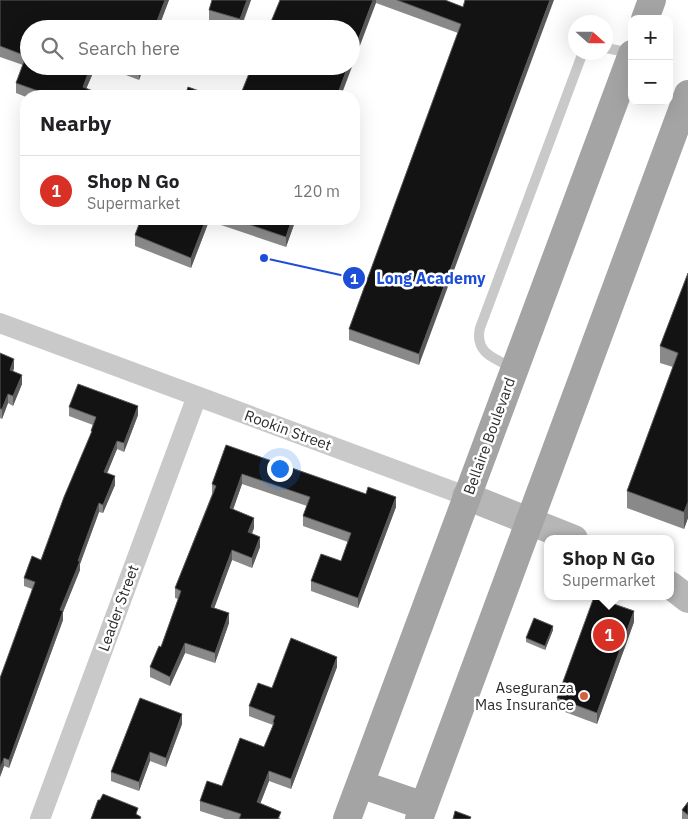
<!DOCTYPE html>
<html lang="en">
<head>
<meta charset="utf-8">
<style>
  :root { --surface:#fff; --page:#f2f2f2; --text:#202124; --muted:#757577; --line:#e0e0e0; --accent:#d93025 }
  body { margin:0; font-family:"IBM Plex Sans",sans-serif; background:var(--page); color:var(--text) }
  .controls { position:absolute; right:15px; top:15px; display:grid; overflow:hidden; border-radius:10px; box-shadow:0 5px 20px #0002 }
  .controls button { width:45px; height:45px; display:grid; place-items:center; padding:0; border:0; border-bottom:1px solid var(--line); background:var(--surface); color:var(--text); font:25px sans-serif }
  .compass { position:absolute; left:568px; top:15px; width:45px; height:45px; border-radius:50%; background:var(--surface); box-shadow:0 5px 20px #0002; rotate:111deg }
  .you { position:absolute; left:279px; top:468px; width:18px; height:18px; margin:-12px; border:4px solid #fff; border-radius:50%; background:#1a73e8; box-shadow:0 0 0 8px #1a73e833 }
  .badge { display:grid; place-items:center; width:32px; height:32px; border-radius:50%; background:var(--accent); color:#fff; font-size:16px; font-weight:700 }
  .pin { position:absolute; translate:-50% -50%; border:2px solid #fff; box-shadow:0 1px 5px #0006 }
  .popup { position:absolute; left:544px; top:535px; width:130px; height:65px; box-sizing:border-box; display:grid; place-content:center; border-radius:10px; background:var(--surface); filter:drop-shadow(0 1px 4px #0005); font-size:16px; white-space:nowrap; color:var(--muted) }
  .popup b { font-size:19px; color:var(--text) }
  .popup::after { content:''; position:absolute; left:50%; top:100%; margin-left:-10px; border:10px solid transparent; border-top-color:var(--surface) }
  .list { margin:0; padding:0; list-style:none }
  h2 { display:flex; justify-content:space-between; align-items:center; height:65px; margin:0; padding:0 20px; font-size:21px }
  h2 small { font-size:16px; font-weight:400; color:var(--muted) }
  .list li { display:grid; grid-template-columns:32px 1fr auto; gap:15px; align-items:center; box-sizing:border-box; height:70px; padding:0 20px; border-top:1px solid var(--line) }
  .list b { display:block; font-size:19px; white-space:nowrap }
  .list p { margin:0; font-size:16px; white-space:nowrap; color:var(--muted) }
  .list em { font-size:16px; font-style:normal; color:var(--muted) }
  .icon { flex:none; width:28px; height:28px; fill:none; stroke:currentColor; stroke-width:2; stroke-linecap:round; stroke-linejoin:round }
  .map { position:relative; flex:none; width:688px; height:819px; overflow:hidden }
  .search { position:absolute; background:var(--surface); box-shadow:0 5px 20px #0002; left:20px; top:20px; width:340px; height:55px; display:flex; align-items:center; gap:12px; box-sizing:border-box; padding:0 18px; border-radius:28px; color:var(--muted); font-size:19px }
  .panel { position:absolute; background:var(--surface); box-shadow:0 5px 20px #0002; left:20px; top:90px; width:340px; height:135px; border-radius:20px }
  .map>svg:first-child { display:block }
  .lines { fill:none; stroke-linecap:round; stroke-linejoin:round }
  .lane { stroke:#c9c9c9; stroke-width:10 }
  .street { stroke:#c9c9c9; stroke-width:20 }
  .secondary { stroke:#b6b6b6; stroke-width:28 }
  .primary { stroke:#a4a4a4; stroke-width:28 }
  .wall { fill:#898989 }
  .shaded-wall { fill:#5a5a5a }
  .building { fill:#131313; stroke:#5a5a5a }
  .poi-dot { fill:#d3613f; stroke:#fff; stroke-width:2 }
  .labels { text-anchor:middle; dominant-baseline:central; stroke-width:5; stroke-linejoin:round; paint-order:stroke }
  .street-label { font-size:15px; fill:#2c2c2c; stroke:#fff }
  .poi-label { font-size:15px; fill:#2c2c2c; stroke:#fff; text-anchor:end }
  .leader { fill:none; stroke:#1d4ed8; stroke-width:2 }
  .callout-dot { fill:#1d4ed8; stroke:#fff; stroke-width:2 }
  .mark-label { font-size:15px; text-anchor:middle; font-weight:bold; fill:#fff }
  .callout-label { font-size:16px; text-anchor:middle; font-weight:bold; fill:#1d4ed8; stroke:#fff; stroke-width:5; stroke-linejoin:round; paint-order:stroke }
</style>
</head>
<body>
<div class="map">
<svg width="688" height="819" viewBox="0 0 688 819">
  <rect width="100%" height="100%" fill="#fff"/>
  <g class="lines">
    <path class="lane" d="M606 48 631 53
      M514 368C495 359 474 353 480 328L583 52"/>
    <path class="street" d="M0 323 466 496
      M40 819 197 396"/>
    <path class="secondary" d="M466 496 574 539
      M670 585 688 599"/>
    <path class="primary" d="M645 19 652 0
      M360 784 424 806
      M347 819 632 54
      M419 819 688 94"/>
  </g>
  <path class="wall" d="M0 0H169L158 29H29V66H96L86 89 105 96H26V97L16 93V83L23 65 0 57Z
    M212 0H251L241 29H237L209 20V10Z
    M280 0H445L463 7 419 365 349 340V329L458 33 376 3Z
    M102 66H144L139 80Z
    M141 219H296L286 247 209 221 191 268 135 246V235Z
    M688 273V518L684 529 627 508V491L673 367 660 363V346Z
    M0 353 14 368 13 372 22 384 13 406 8 403 2 419 0 418Z
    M69 407 138 415 124 452 117 449 107 473 115 485 103 513 99 512 80 564V570L63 612V620L9 768 4 766 0 777 32 589 24 586V578L41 560 91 434V431L93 425 69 416Z
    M226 445 396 507 358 608 311 591V581L341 561 348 542 303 526V516L307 506 242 484 233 510 254 528 252 534 260 547 252 568 232 560 214 608 229 623 215 663 185 653 170 686 150 677V667L161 647 178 599 175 598V588L212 494V484Z
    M634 622 597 724 557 709V698Z
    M553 630 545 650 526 642V638Z
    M337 667 291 789 269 781 260 804 281 819H225L200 811V801L222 786 264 747 273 727V725L249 716V706L272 688Z
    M182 724 166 767 150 761 139 791 111 781V772Z
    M688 802V819H682V810Z"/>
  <path class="shaded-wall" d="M165 0H169L158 29H154Z
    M247 0H251L240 29V19Z
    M373 0H376V3L341 96H337L348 66H351V59Z
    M550 0H554L419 365V354Z
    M91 66H96L83 96V87Z
    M140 66H144L139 80V69Z
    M206 219H209V221L191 268V258Z
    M292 219H296L286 247V237Z
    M14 359V368L10 380V370Z
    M22 375V384L13 406V396Z
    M8 394V403L2 419V409Z
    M138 406V415L124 452V443Z
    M117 441V449L104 481V472Z
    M242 474V484L230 518V508Z
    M115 476V485L103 513V505Z
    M396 497V507L358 608V598Z
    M688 502V518L684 529V512Z
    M99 503V512L80 564V570L63 612V620L9 768V760L60 610Z
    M254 518V528L248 542V532Z
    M260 537V547L252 568V558Z
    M232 550V560L211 617V607Z
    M634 611V622L597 724V713Z
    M229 613V623L215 663V653Z
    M553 626V630L545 650V646Z
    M185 643V653L170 686V677Z
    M337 657V667L291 789V779Z
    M182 714V724L166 767V758Z
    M150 752V761L139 791V782Z
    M4 758V766L0 777V769Z
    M269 771V781L257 812V802Z"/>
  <path class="building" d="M0 0H165L154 29H29V66H91L83 87 105 96H52L16 83 26 56 0 46Z
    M212 0H247L240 19 209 10Z
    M280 0H373L351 59V29H268Z
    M397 0H445L463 7 465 0H550L419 354 349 329 461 24Z
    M131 66H140L139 69Z
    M252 66H348L337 96H240Z
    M188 87 213 96H185Z
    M141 219H206L191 258 135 235Z
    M233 219H292L286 237Z
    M688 273V502L684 512 627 491 678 353 660 346Z
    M0 353 14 359 10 370 22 375 13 396 8 394 2 409H0Z
    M78 384 138 406 124 443 117 441 104 472 115 476 103 505 99 503 78 561H80L60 610 63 611 9 760 4 758 0 769V678L35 582 24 578 32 556 41 560 64 497 92 431H91L96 417 69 407Z
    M226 445 366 494 368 487 396 497 358 598 311 581 321 554 341 561 351 533 303 516 310 497 242 474 230 508 254 518 248 532 260 537 252 558 232 550 211 607 229 613 215 653 185 643 170 677 150 667 159 646 161 647 181 591 175 588 216 486 212 484Z
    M594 597 634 611 597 713 557 698Z
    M534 618 553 626 545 646 526 638Z
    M291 638 337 657 291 779 269 771 257 802 281 812 278 819H239L241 814 200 801 207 781 222 786 240 738 264 747 274 723 273 722 275 716 249 706 258 683 272 688Z
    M140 698 182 714 166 758 150 752 139 782 111 772Z
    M103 794 138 808 136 814 141 817 140 819H91L98 800H100Z
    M688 802V815L682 810Z
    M455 811 471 817 470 819H453Z"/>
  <circle class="poi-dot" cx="584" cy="696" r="5"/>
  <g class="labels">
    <g class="street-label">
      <text transform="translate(288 430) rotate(20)">Rookin Street</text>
      <text transform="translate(489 436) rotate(-70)">Bellaire Boulevard</text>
      <text transform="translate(118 608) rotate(-70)">Leader Street</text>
    </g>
    <g class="poi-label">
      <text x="574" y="687">Aseguranza<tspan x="574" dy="17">Mas Insurance</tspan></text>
    </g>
  </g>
  <path class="leader" d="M264 258L354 278"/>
  <g class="callout-dot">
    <circle cx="264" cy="258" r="5"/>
    <circle cx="354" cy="278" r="12"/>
  </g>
  <g class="mark-label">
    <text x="354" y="284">1</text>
  </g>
  <g class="callout-label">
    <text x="431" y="284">Long Academy</text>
  </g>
</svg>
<div class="controls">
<button>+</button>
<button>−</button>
</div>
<svg class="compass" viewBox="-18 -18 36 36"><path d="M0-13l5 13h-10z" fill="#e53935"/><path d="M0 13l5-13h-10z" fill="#757577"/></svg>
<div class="you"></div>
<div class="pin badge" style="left:609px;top:635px">1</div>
<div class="popup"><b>Shop N Go</b>Supermarket</div>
<div class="search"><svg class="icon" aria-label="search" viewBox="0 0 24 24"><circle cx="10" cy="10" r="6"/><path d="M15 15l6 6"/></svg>Search here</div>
<section class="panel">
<h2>Nearby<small></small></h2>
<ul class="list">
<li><span class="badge">1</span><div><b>Shop N Go</b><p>Supermarket</p></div><em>120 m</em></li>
</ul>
</section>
</div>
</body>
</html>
